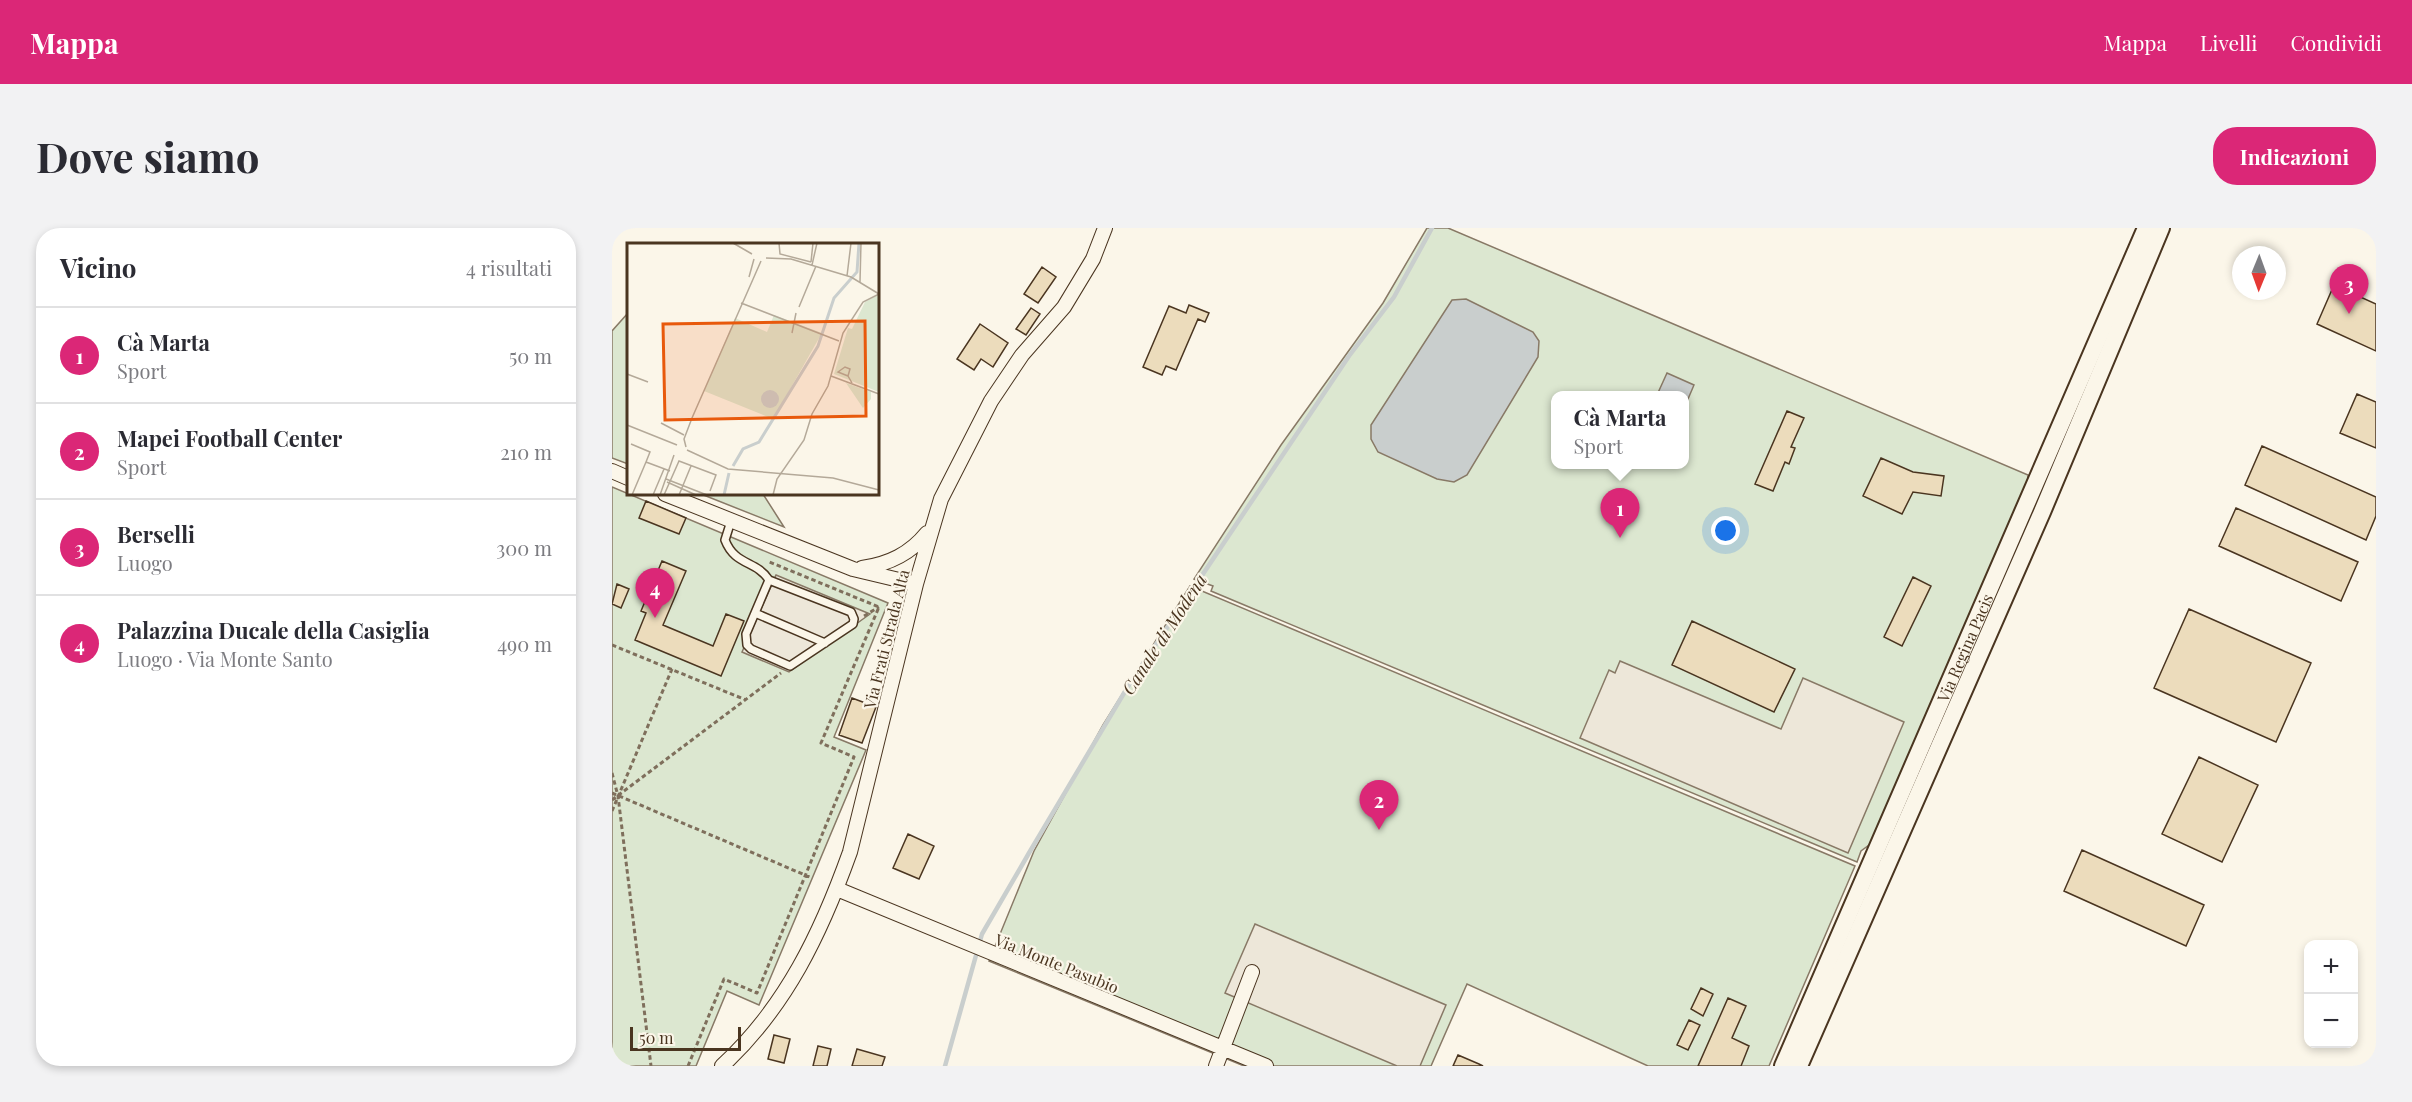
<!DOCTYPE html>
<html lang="it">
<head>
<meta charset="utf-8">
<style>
  :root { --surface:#fff; --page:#f2f2f3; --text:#2b2b33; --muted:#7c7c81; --line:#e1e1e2; --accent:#db2777 }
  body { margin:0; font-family:"Playfair Display",serif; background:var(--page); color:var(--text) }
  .controls { position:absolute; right:18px; bottom:18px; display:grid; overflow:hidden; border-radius:12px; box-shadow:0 3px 9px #0003 }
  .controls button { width:54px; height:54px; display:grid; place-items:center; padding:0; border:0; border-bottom:2px solid var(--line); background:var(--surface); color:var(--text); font:30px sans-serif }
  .compass { position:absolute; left:1620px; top:18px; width:54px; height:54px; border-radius:50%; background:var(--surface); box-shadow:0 3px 9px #0003; rotate:181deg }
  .scale { position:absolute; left:18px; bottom:15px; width:111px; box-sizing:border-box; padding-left:6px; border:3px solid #4a3520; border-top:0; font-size:16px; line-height:21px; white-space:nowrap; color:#4a3520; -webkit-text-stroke:4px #fbf6e9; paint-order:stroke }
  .you { position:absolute; left:1114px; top:303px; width:21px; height:21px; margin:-15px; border:4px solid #fff; border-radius:50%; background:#1a73e8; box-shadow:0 0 0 9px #1a73e833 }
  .badge { display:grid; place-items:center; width:39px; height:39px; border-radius:50%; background:var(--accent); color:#fff; font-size:20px; font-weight:700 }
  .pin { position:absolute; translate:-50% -50px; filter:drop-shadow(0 2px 3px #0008) }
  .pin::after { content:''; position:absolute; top:32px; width:21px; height:18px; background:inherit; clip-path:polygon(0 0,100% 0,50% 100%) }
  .popup { position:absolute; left:939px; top:163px; width:138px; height:78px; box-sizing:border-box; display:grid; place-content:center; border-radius:12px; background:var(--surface); filter:drop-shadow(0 2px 4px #0005); font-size:20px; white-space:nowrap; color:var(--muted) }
  .popup b { font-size:22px; color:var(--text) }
  .popup::after { content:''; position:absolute; left:50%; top:100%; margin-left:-12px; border:12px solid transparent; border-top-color:var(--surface) }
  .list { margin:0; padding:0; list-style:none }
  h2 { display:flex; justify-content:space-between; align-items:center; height:78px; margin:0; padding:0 24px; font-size:26px }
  h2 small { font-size:20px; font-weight:400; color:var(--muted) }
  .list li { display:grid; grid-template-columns:39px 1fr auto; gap:18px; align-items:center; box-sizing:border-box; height:96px; padding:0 24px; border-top:2px solid var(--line) }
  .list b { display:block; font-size:22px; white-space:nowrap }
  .list p { margin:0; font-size:20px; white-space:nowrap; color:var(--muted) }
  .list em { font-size:20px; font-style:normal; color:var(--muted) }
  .map { position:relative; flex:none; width:1764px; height:838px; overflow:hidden; border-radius:24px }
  header { display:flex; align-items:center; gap:36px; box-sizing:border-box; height:84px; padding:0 30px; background:var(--accent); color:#fff }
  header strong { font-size:28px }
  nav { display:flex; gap:33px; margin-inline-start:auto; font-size:21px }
  .intro { display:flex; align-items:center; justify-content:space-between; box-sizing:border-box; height:144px; padding:0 36px }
  h1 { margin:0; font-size:42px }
  .button { padding:15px 27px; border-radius:24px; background:var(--accent); color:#fff; font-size:21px; font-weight:700 }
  main { display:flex; gap:36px; padding:0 36px }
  aside { flex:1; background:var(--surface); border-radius:24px; box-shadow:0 3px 9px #0003 }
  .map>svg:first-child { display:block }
  .green { fill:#dce7d0; stroke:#887966; stroke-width:1.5; fill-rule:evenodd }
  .parking { fill:#ede7d9; stroke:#887966; stroke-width:1.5 }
  .water { fill:#c9cecd; stroke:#887966; stroke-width:1.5 }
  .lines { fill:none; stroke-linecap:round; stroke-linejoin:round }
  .stream { stroke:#c9cecd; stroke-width:4.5 }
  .building { fill:#ecdcbc; stroke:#4a3520; stroke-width:1.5 }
  .service-casing { stroke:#4a3520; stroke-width:10 }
  .minor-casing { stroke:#4a3520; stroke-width:16 }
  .tertiary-casing { stroke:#4a3520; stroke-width:20 }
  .path { stroke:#7f6f5c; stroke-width:3; stroke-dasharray:4.5 3; stroke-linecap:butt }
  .service { stroke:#fbf6e9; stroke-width:7 }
  .minor { stroke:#fbf6e9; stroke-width:14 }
  .tertiary { stroke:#fbf6e9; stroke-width:16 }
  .labels { text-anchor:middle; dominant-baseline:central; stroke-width:4.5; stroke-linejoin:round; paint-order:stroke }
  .street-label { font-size:16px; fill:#4a3520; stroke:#fbf6e9 }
  .water-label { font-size:18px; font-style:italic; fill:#4a3520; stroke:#fbf6e9 }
  .inset-river { fill:none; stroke:#c9cecd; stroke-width:3 }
  .inset-road { fill:none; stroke:#b4a999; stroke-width:1.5 }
  .view { fill:#e8590c; fill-opacity:0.15; stroke:#e8590c; stroke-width:3 }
  .inset-edge { fill:none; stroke:#4a3520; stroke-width:3 }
</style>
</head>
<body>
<header>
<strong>Mappa</strong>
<nav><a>Mappa</a><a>Livelli</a><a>Condividi</a></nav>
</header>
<div class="intro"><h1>Dove siamo</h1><a class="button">Indicazioni</a></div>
<main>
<aside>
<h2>Vicino<small>4 risultati</small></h2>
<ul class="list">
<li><span class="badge">1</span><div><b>Cà Marta</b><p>Sport</p></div><em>50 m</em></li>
<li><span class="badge">2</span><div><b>Mapei Football Center</b><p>Sport</p></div><em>210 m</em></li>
<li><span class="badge">3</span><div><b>Berselli</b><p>Luogo</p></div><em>300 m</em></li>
<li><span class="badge">4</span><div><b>Palazzina Ducale della Casiglia</b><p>Luogo · Via Monte Santo</p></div><em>490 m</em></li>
</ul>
</aside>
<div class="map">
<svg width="1764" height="838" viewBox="0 0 1764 838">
  <rect width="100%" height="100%" fill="#fbf6e9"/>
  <path class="green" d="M815 0H836L1416 247 1415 282 1279 601 1249 623 1245 634 599 363 601 358 582 351 669 217 771 75ZM944 168H1072V236H944Z
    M16 85V236L0 230V103Z
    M0 259 276 375 222 509 254 522 147 777 115 763 84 838H0Z
    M89 266H151L172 299Z
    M578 358 1243 638 1157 838H1036L855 756 819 838H632L377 733 422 623 491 497Z"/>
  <path class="parking" d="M164 347 258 386 177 444 130 424Z
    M1008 433 1169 501 1191 450 1292 494 1236 625 968 510 997 442 1003 445Z
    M643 696 834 777 808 838H785L613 765Z"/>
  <path class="water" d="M854 71 921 104 927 113 926 129 855 247 842 254 825 251 766 224 759 211V197L840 72Z
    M1055 145 1082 157 1073 178 1072 168 1045 167Z"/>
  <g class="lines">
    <path class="stream" d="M333 838 370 706 417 625 518 455 737 128 782 69 820 0"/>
  </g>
  <path class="building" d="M430 39 444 49 426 75 412 66Z
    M1722 57 1764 76V123L1705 96Z
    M577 77 597 85 593 94 586 91 564 142 554 138 550 147 531 139 557 78 574 85Z
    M419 80 428 86 414 107 404 101Z
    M368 96 396 115 381 139 369 131 362 142 345 131Z
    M1745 166 1764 174V220L1728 205Z
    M1175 183 1192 190 1179 219 1183 220 1177 236 1173 234 1161 263 1143 256Z
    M1650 218 1764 269V288L1754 312 1633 257Z
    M1269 230 1301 244 1332 248 1329 268 1301 264 1290 286 1251 268Z
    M34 273 74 290 67 306 27 290Z
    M1624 280 1746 334 1729 373 1607 318Z
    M50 333 74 343 51 397 101 418 114 386 132 393 109 448 23 412 34 385 29 383Z
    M1301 349 1319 358 1290 418 1272 409Z
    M5 356 17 361 9 380 0 376Z
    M1577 381 1699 435 1664 514 1542 460Z
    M1080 393 1183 441 1162 484 1060 437Z
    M240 470 264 479 250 515 227 507Z
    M1587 529 1646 557 1610 634 1550 606Z
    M296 606 322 618 307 651 281 640Z
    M1470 622 1592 677 1574 718 1452 663Z
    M1089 760 1101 766 1091 788 1079 781Z
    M1116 770 1134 778 1120 810 1137 818 1129 838H1086Z
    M1077 792 1088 797 1076 822 1065 817Z
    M162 807 178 811 172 835 156 831Z
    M206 818 219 821 215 838H201Z
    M245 821 273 829 270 838H240Z
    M846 827 867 836 871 838H841Z"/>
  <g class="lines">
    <defs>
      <path id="service" d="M119 293 113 312C123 338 144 332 157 352L134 406 135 417 139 421 178 438 241 396 242 391 239 384 157 352
        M143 385 213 415"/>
      <path id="minor" d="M0 243 16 250
        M53 266 241 341 304 356
        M250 340C277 336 298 326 315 305
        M225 661 654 838
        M110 838C174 779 209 705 238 624L304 356 329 271 379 173 410 127 452 79 481 31 493 0
        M604 838 640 744"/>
      <g id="tertiary">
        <path id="s1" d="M1171 838 1534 0"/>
        <path d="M1187 838 1430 284 1549 0"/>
      </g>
    </defs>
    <use href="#service" class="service-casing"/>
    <use href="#minor" class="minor-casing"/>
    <use href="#tertiary" class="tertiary-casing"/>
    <path class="path" d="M252 388 267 379
      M0 417 134 472
      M0 545 6 568 39 838
      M0 565 200 650
      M0 572 169 445
      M0 583 60 441
      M76 838 112 751 145 765 242 529 209 515 267 379 155 333"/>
    <use href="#service" class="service"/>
    <use href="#minor" class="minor"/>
    <use href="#tertiary" class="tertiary"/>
  </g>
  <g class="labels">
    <g class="street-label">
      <text transform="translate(274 411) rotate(-76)">Via Frati Strada Alta</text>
      <text stroke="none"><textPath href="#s1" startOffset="456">Via Regina Pacis</textPath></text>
      <text transform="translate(445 735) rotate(22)">Via Monte Pasubio</text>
    </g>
    <g class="water-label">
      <text transform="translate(552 406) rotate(-57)">Canale di Modena</text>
    </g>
  </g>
  <g transform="translate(15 15)">
    <rect width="252" height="252" fill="#fbf6e9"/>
    <path d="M251 52 252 53V149L207 131 221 85 225 86 238 59ZM147 72 195 90 146 176 77 148 108 75 140 89ZM219 140 244 149V156L236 165Z" fill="#dce7d0"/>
    <path d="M134 156a9 9 0 1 1 18 0a9 9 0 1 1-18 0Z" fill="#c9cecd"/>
    <path class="inset-river" d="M106 223 116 206 132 199 191 103 207 55 230 29 232 0M97 252 102 230"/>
    <path class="inset-road" d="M106 0 125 11M152 0 153 11 184 19M139 15 164 16 224 34 252 51M184 19 186 0M185 22 190 0M220 33 224 0M122 34 127 16M233 39 234 0M114 60 212 98M172 64 189 23M165 90 169 70M0 131 21 139M204 133 252 151M221 133 211 129 218 124 223 126 221 133 225 140M34 180 57 192M0 182 50 202M4 201 23 209 19 219 43 228M59 204 57 196 65 175 134 18M60 207 101 226 206 235 252 247M39 236 80 252M40 239 69 252M5 252 19 219M26 252 37 226M33 252 47 212M37 252 52 218 89 232 83 248M52 252 64 223M146 252 150 236 177 197 185 171 201 143 216 90 236 59 252 51"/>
    <path class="view" d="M238 78 239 173 38 177 36 81Z"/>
    <rect width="252" height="252" class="inset-edge"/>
  </g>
</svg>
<div class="controls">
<button>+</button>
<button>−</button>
</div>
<svg class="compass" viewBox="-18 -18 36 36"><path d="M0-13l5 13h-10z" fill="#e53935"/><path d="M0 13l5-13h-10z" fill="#7c7c81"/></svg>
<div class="scale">50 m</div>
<div class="you"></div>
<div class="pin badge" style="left:1008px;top:310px">1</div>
<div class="popup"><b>Cà Marta</b>Sport</div>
<div class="pin badge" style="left:767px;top:602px">2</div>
<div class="pin badge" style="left:1737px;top:86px">3</div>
<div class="pin badge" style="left:43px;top:390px">4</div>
</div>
</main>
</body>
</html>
